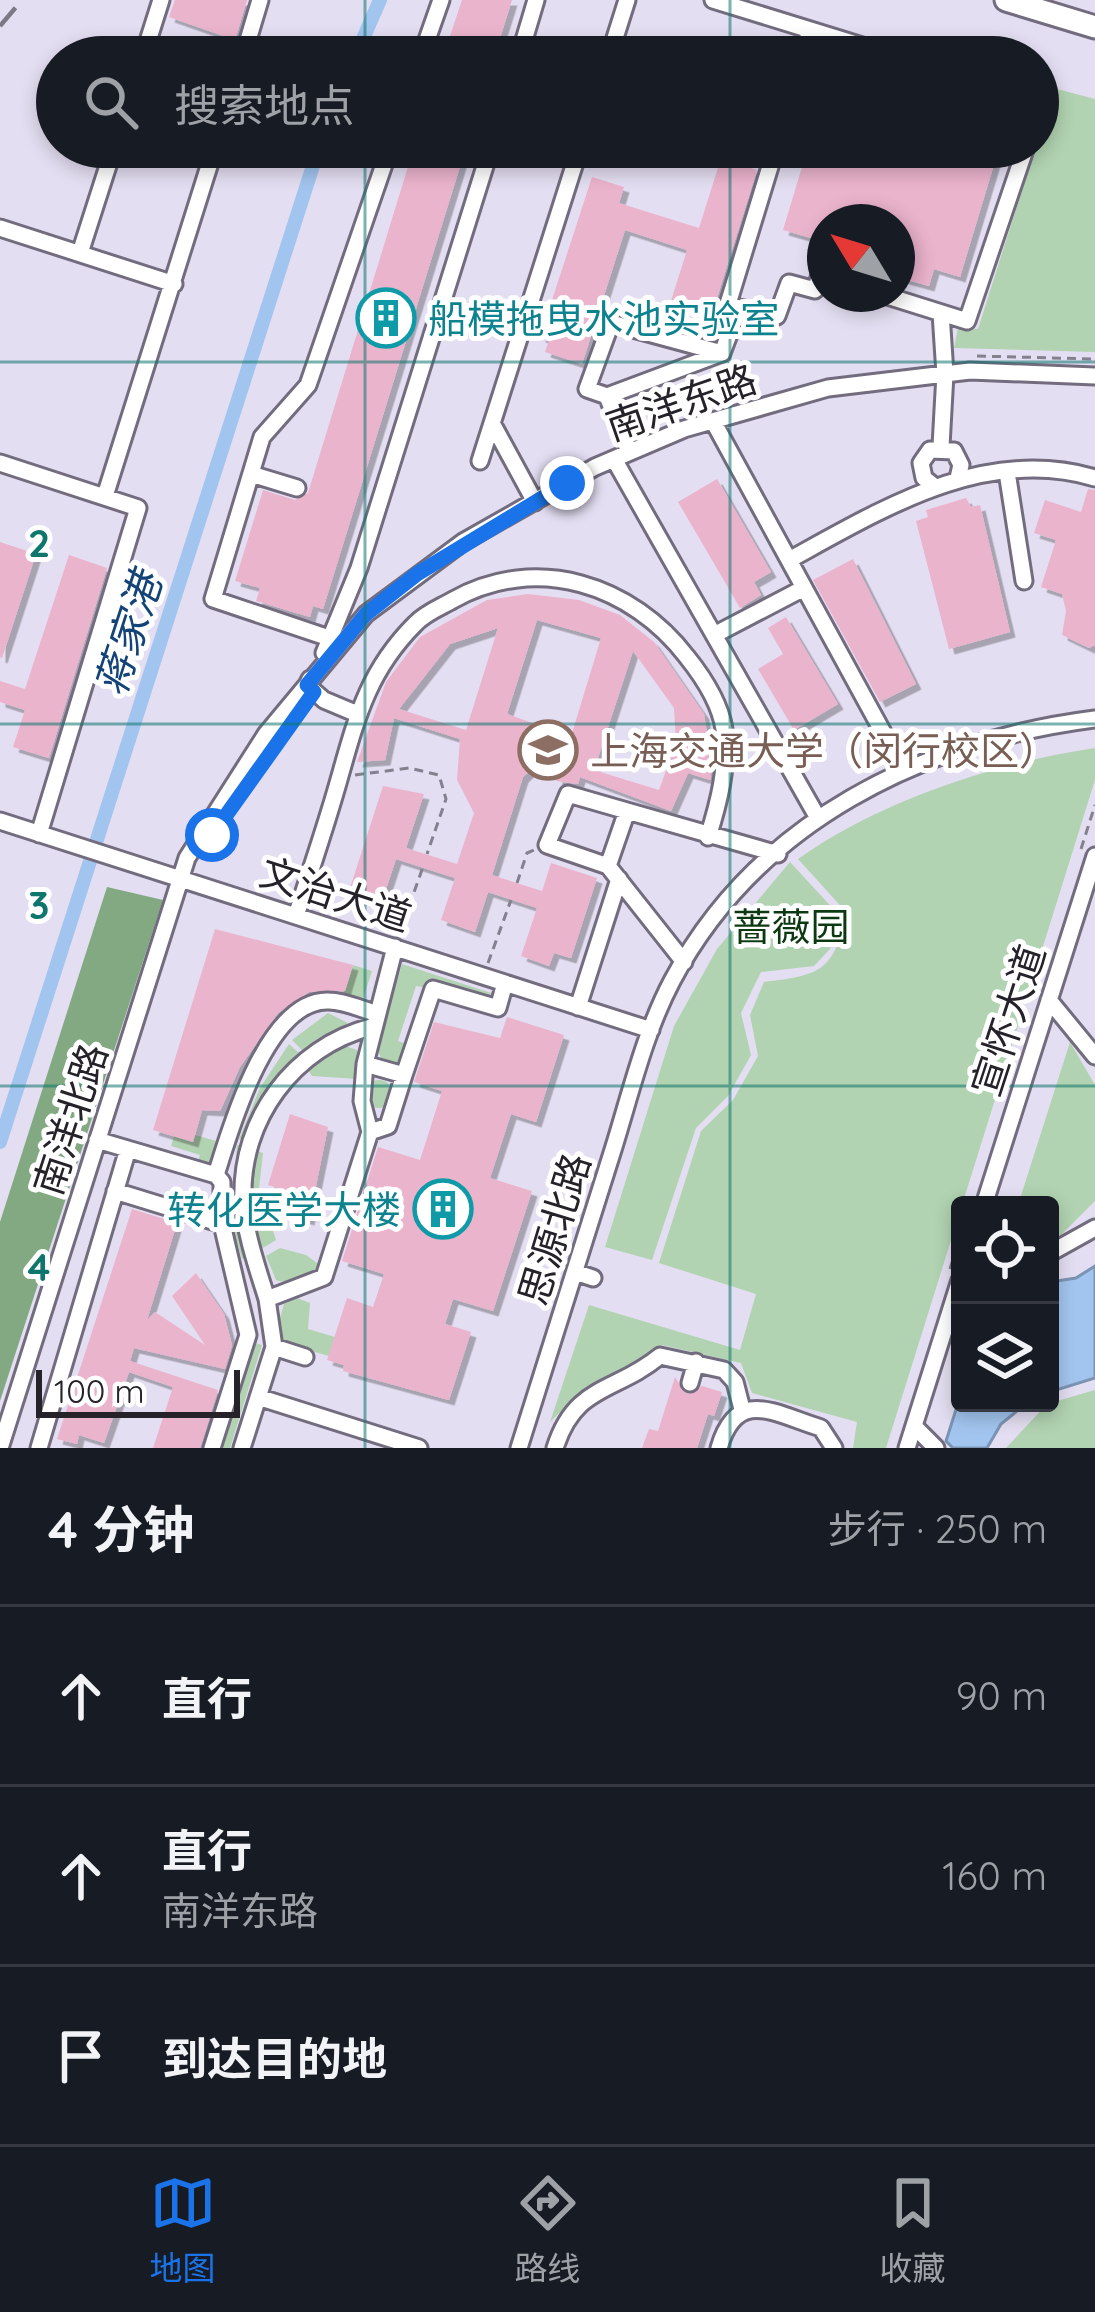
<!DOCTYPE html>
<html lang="zh">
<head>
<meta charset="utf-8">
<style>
  :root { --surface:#171b24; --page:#242831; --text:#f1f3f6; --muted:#9ea1a6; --line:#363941; --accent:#1a73e8 }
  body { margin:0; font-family:Quicksand,"Noto Sans SC",sans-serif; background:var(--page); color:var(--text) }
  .controls { position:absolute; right:36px; bottom:36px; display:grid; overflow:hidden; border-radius:12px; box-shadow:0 6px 18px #0003 }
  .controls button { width:108px; height:108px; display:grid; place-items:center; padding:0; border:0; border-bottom:3px solid var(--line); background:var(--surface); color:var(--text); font:60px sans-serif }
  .compass { position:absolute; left:807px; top:204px; width:108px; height:108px; border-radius:50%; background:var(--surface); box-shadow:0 6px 18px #0003; rotate:308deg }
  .scale { position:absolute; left:36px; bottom:30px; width:204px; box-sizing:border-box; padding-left:12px; border:6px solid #25222a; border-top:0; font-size:33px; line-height:42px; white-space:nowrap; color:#25222a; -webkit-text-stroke:9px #fff; paint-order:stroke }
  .stop { position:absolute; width:36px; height:36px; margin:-27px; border:9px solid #1a73e8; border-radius:50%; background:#fff }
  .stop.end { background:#1a73e8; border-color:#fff; box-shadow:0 3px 12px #0008 }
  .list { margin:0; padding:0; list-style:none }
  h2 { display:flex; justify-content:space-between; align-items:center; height:156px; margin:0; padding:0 48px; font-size:51px }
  h2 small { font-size:39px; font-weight:400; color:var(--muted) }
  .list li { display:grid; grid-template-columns:78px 1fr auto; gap:36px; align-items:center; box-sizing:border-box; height:180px; padding:0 48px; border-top:3px solid var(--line) }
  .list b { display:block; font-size:45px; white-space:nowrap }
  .list p { margin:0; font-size:39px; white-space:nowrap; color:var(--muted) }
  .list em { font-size:39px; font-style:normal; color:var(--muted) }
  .icon { flex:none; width:66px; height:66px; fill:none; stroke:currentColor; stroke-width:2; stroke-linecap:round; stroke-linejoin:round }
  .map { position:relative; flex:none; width:1095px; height:1448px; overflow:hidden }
  .search { position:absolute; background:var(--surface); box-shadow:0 6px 18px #0003; left:36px; right:36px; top:36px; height:132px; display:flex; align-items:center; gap:30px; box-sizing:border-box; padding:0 42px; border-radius:66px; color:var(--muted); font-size:45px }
  .sheet { height:696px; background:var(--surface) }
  nav { display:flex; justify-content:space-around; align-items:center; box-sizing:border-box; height:168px; border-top:3px solid var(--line); background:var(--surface); font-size:33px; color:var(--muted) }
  nav a { display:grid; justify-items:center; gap:6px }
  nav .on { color:var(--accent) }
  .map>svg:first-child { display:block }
  .green { fill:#b1d3b1 }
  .forest { fill:#82a982 }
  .water { fill:#a2c5ef; stroke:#7c94b4; stroke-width:3 }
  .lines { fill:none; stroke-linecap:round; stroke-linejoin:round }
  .canal { stroke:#a2c5ef; stroke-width:14 }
  .building { fill:#ebb4cd; fill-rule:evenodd; filter:url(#shadow) }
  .minor-casing { stroke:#736c7e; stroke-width:21 }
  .major-casing { stroke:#736c7e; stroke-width:27 }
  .path { stroke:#84808e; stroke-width:3; stroke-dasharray:9 6; stroke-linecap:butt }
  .minor { stroke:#fff; stroke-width:15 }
  .major { stroke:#fff; stroke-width:21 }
  .rail { stroke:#7d7886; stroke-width:4.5; stroke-dasharray:24 12; stroke-linecap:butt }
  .route { stroke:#1a73e8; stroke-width:15 }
  .grid { fill:none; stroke:#0f766e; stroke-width:3; stroke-opacity:0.55 }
  .labels { text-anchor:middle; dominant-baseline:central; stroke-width:10; stroke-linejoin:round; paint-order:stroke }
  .culture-label { font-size:39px; fill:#0d838f; stroke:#fff; text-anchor:start }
  .street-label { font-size:39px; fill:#25222a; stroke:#fff }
  .education-label { font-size:39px; fill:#785e54; stroke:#fff; text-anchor:start }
  .park-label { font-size:39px; fill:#0d3912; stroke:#fff }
  .water-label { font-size:42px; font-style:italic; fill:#144377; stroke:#fff }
  .grid-label { font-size:39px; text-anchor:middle; font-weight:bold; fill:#0f766e; stroke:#fff; stroke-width:10; stroke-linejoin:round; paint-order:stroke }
</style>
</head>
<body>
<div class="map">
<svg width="1095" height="1448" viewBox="0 0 1095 1448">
  <defs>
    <filter id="shadow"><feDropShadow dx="5.5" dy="5.5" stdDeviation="0" flood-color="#0004"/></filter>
  </defs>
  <rect width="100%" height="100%" fill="#e4def2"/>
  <path class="green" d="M1038 84 1095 99V352L954 348 958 328 978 329 1024 184 997 149 1038 147Z
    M1095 748V780L886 1448H853L857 1422 752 1393 741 1363 662 1345C624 1373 584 1388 550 1422L589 1305 740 1350 756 1294 659 1263 701 1131 733 1100 758 1056 750 1015 764 982C822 975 833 971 847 913L798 859C881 800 995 763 1095 748Z
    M790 862 838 914 830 949 814 966 761 972 741 1013 751 1055 728 1096 696 1128 652 1260 605 1247 674 1026 717 949Z
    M402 964 491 993 489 998 416 986 398 1041 409 1045 405 1057 394 1064 382 1060 377 1049Z
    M353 965 372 971 363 999 344 993Z
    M328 1013 348 1023 304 1052 292 1040Z
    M1070 1042 1095 1085V1201L1061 1235 1050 1238V1205H1018Z
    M289 1044 300 1054 267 1093 245 1141 239 1139 260 1088Z
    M340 1044 357 1050V1079L312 1076 306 1067Z
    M365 1094a14 14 0 1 1 28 0a14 14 0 1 1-28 0Z
    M195 1135 216 1141 209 1165 198 1162 200 1155 171 1146 174 1136Z
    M237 1145 244 1146 248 1257 242 1259 230 1221Z
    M254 1150 263 1153 259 1188 276 1240 261 1249 249 1190Z
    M280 1248 306 1255 321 1266C309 1280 293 1286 276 1280L266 1256Z
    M297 1298 310 1303 308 1329 335 1337 329 1356 286 1344 276 1332 284 1304Z
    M255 1343 262 1345 230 1448H222Z
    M1095 1390V1448H1006L1047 1404Z"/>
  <path class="forest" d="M107 887 163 900 0 1401V1222Z"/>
  <path class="water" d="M1095 1266V1378L1050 1392V1282L1076 1278Z
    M960 1397V1403H1027L1001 1424 987 1448H953L946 1441Z"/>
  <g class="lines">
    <path class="canal" d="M355 57 380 0
      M0 1142 319 147"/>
  </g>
  <path class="building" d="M175 0H247L235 40 169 17Z
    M462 0H512L494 57H443Z
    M414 147H466L323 609 313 606 310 617 256 601 260 588 235 581 263 490 295 500 308 493Z
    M808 147H991L988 156 995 161 960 277 934 269 929 286 897 277V222H825V242L783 230Z
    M721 158 757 170 711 317 670 304 687 250 625 230 582 364 545 352 549 340 540 337 592 177 624 187 619 203 699 228Z
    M717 479 771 572 754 582 761 595 740 608 678 502Z
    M1088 489 1095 490V645L1089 648 1062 635 1066 611 1062 594 1041 587 1056 540 1034 533 1045 500 1081 512Z
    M966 498 971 507 980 505 1010 632 949 649 916 521 928 517 926 510Z
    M0 542 36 554 2 658 0 657Z
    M69 555 107 568 49 758 13 747 25 710 0 702V681L25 689Z
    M853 559 916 684 880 702 813 580Z
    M528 594 579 600 620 615 654 642 704 714 712 767 710 780 688 773 671 811 580 777 578 784 556 781 559 770 537 764 523 777 492 875 542 891 551 863 597 878 571 958 554 953 549 966 521 956 537 908 488 892 475 932 441 920 455 878 396 859 381 904 348 894 383 786 424 794 406 848 457 864 474 813 457 780 460 739 394 718 385 760 357 762 386 682 420 637 487 600ZM537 620 601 638 566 753 541 726 507 714ZM498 628 466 730 399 709 450 644ZM633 651 674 708 676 743 659 790 594 770Z
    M786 617 838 704 794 730 758 669 783 654 768 628Z
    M215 929 353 965 345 991 309 992 278 1013 240 1067 220 1111 202 1110 193 1142 153 1130Z
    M507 1017 564 1035 536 1122 511 1114 490 1178 532 1191 493 1311 453 1299 445 1324 471 1332 449 1400 343 1371 344 1365 327 1360 347 1298 373 1307 384 1274 342 1261 378 1147 420 1160 442 1091 414 1082 434 1022 500 1038Z
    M290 1114 328 1127 309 1220 278 1211 284 1190 268 1185Z
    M132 1209 177 1223 147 1320 155 1312 205 1345 172 1296 196 1273 224 1314 232 1345 225 1369 134 1348 130 1361 218 1390 200 1448H153L173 1387 129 1372 104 1443 79 1435 77 1444 57 1439Z
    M675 1377 686 1394 702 1386 722 1392 714 1416 708 1414 697 1448H642L649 1429 658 1431Z"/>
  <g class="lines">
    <defs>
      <path id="minor" d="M713 0 898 57
        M143 57 161 0
        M243 57 260 0
        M421 57 441 0
        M519 57 536 0
        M609 57 627 0
        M802 57 810 30
        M0 228 174 284
        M80 253 114 147
        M881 294 967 321 1026 147
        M739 308 728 304 776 147
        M607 396 587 389 611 323 722 353
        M713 421 903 769
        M492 423 535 502
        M941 446 945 374 941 313
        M629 452 607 396 722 353 739 308 777 316 789 283 815 290 820 275 825 276
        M614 459 818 818
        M480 461 580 147
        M0 463 138 508 39 834
        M1007 472 1024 581
        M251 474 297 488
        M934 486 924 478 921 463 930 450 954 451 961 465 958 478
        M105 496 215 147
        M789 560C882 509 985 445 1095 478
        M714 635 804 588
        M332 639 213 599 262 437 308 385 390 147
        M324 653 359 568 491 147
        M310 679 307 685 324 700 355 713
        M0 821 651 1030
        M608 866 547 845 568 794 627 811
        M296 916C311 869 327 823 340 776 357 716 369 670 415 624 425 613 441 607 453 600 537 553 632 585 687 657 703 677 720 703 724 729 728 767 719 802 708 837
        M684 962 608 866 627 811 778 854
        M1049 1000 1095 1056
        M578 1007 619 879
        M365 1064 404 1075 388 1126 370 1132
        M404 1075 433 989 498 1008 505 983
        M97 1140 216 1175
        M115 1191 222 1224 248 1335 212 1448
        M984 1205 1095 856
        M222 1224V1182L216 1175C230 1130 267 998 329 1001 344 1001 361 1009 375 1013
        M1050 1253 1095 1228
        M575 1272 593 1278
        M267 1299C257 1267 245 1233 243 1200 240 1119 294 1047 371 1027
        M274 1347 305 1357
        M690 1383 696 1362
        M258 1397 419 1448
        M914 1426 936 1448
        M0 1448 187 858 266 734 366 614 463 542 595 467 684 429 828 388 970 371 1095 376
        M39 1448 128 1149
        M242 1448 274 1347 267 1299 324 1277 370 1132 362 1101 365 1064 395 947
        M519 1448C550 1350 581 1251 612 1153 630 1096 644 1034 672 981 757 821 923 741 1095 719
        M555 1448C575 1384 615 1393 660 1356L724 1370 735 1382 742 1409
        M719 1448C737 1386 775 1414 821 1428L834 1448
        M907 1448 960 1280"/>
      <path id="major" d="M1006 0 1095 27"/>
    </defs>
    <use href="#minor" class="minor-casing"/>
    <use href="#major" class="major-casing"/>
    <path class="path" d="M977 356 1095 359
      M355 775 409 768 439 775 446 799 427 854
      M1081 849 1095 805
      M517 883 527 853 534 850
      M399 934 423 867
      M488 963 511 900
      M950 1269 960 1237"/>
    <use href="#minor" class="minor"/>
    <use href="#major" class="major"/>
    <path class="rail" d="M0 26 22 0"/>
  </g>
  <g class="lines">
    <path class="route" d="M212 835 314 692 307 685 366 614 417 574 567 483"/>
  </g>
  <path class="grid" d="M365 0V57M730 0V57M365 147V1448M730 147V1448M0 362H1095M0 724H1095M0 1086H1095"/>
  <defs>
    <symbol id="building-ring" viewBox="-11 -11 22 22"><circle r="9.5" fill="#fff" stroke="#0f9aa8" stroke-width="1.5"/><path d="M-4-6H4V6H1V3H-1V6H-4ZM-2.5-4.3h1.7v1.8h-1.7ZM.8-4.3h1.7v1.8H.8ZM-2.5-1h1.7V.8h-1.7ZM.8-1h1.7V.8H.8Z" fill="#0f9aa8"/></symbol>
    <symbol id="university-ring" viewBox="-11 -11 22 22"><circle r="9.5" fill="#fff" stroke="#8d6e63" stroke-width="1.5"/><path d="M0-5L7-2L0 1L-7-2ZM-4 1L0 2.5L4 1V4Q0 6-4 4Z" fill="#8d6e63"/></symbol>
  </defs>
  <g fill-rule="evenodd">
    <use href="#building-ring" x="353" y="285" width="66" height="66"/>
    <use href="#university-ring" x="515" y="717" width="66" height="66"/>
    <use href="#building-ring" x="410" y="1176" width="66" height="66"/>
  </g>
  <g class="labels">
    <g class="culture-label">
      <text x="428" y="318">船模拖曳水池实验室</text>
      <text x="401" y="1209" text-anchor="end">转化医学大楼</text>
    </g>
    <g class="street-label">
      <text transform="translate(681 402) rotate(-19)">南洋东路</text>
      <text transform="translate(336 894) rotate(18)">文治大道</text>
      <text transform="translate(1008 1020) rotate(-72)">宣怀大道</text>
      <text transform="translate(70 1119) rotate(-72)">南洋北路</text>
      <text transform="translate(554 1229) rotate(-73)">思源北路</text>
    </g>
    <g class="education-label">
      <text x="590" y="750">上海交通大学（闵行校区）</text>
    </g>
    <g class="park-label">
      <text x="791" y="926">蔷薇园</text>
    </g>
    <g class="water-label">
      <text transform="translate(128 634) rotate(-72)">蒋家港</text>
    </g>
  </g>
  <g class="grid-label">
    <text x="39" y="557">2</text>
    <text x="39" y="919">3</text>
    <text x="39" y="1281">4</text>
  </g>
</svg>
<div class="controls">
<button><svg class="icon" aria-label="locate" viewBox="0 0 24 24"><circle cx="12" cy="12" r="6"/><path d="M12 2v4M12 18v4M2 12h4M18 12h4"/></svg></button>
<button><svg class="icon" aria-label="layers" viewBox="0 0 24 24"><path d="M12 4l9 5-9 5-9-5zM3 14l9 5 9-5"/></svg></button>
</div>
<svg class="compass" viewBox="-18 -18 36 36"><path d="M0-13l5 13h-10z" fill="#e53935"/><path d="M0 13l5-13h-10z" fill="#9ea1a6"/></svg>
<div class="scale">100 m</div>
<div class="stop" style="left:212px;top:835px"></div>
<div class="stop end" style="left:567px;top:483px"></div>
<div class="search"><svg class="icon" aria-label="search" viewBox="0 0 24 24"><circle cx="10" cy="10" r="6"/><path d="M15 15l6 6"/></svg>搜索地点</div>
</div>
<section class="sheet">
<h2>4 分钟<small>步行 · 250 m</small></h2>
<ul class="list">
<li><svg class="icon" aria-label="ahead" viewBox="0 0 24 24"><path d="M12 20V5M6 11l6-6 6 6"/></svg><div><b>直行</b></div><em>90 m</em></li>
<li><svg class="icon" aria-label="ahead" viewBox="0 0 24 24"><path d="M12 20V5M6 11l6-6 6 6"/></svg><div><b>直行</b><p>南洋东路</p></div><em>160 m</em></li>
<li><svg class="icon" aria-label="arrive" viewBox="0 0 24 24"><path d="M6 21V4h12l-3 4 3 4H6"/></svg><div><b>到达目的地</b></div></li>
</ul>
</section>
<nav>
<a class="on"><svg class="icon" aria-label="map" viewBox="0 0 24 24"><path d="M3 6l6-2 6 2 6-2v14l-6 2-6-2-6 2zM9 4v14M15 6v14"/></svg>地图</a>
<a><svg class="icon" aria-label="directions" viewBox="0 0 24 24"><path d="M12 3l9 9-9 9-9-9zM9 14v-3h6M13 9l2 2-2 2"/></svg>路线</a>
<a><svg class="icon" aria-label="saved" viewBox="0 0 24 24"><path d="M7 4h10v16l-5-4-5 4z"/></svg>收藏</a>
</nav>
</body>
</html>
